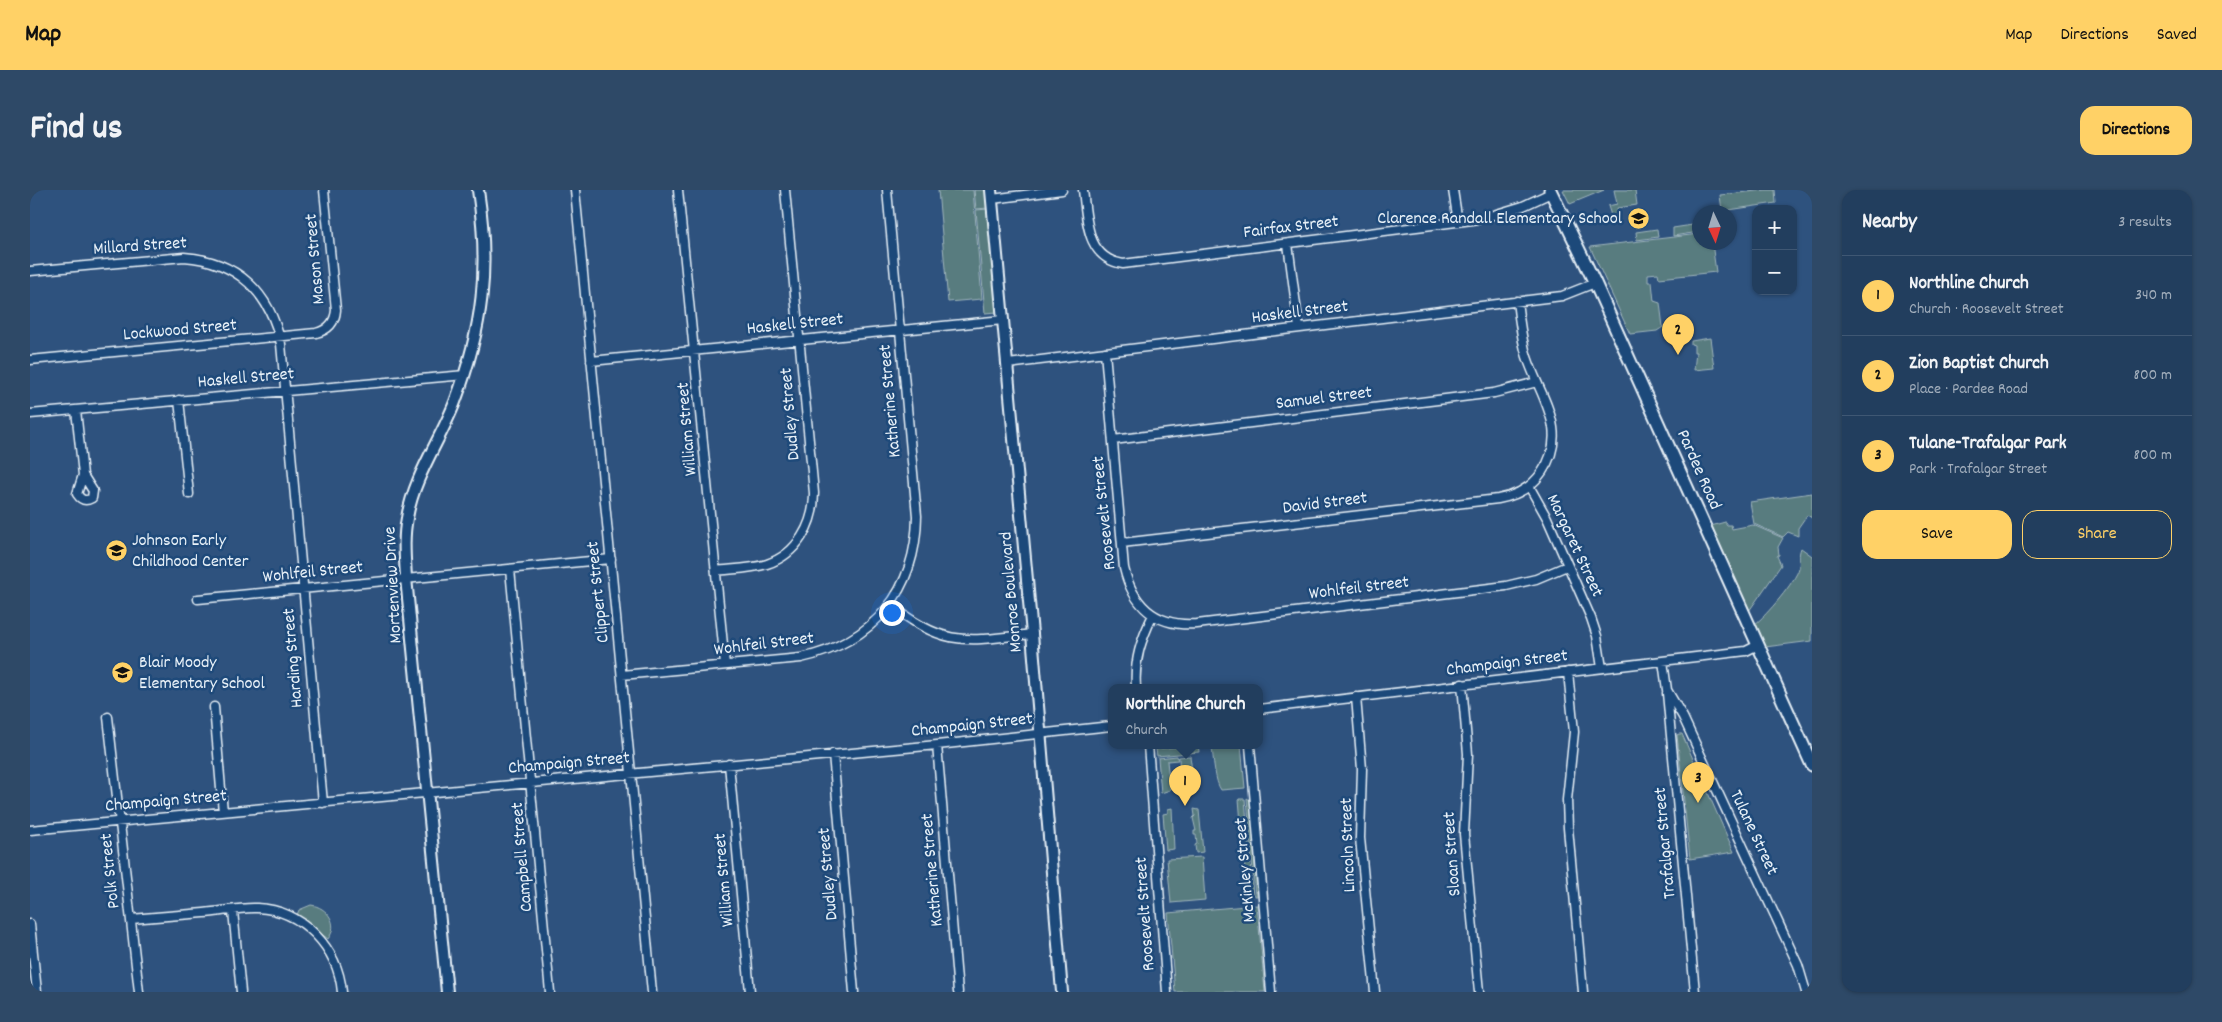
<!DOCTYPE html>
<html lang="en">
<head>
<meta charset="utf-8">
<style>
  :root { --surface:#223e5e; --page:#2e4967; --text:#f1f3f6; --muted:#a2aebc; --line:#3f5773; --accent:#ffd166 }
  body { margin:0; font-family:Dekko,sans-serif; background:var(--page); color:var(--text) }
  .controls { position:absolute; right:15px; top:15px; display:grid; overflow:hidden; border-radius:10px; box-shadow:0 1px 4px #0004 }
  .controls button { width:45px; height:45px; display:grid; place-items:center; padding:0; border:0; border-bottom:1px solid var(--line); background:var(--surface); color:var(--text); font:25px sans-serif }
  .compass { position:absolute; left:1662px; top:15px; width:45px; height:45px; border-radius:50%; background:var(--surface); box-shadow:0 1px 4px #0004; rotate:176deg }
  .you { position:absolute; left:861px; top:422px; width:18px; height:18px; margin:-12px; border:4px solid #fff; border-radius:50%; background:#1a73e8; box-shadow:0 0 0 8px #1a73e833 }
  .badge { display:grid; place-items:center; width:32px; height:32px; border-radius:50%; background:var(--accent); color:#111; font-size:16px; font-weight:700 }
  .pin { position:absolute; translate:-50% -41px; filter:drop-shadow(0 1px 2px #0008) }
  .pin::after { content:''; position:absolute; top:26px; width:18px; height:15px; background:inherit; clip-path:polygon(0 0,100% 0,50% 100%) }
  .popup { position:absolute; left:1078px; top:494px; width:155px; height:65px; box-sizing:border-box; display:grid; place-content:center; border-radius:10px; background:var(--surface); filter:drop-shadow(0 1px 4px #0005); font-size:16px; white-space:nowrap; color:var(--muted) }
  .popup b { font-size:19px; color:var(--text) }
  .popup::after { content:''; position:absolute; left:50%; top:100%; margin-left:-10px; border:10px solid transparent; border-top-color:var(--surface) }
  .list { margin:0; padding:0; list-style:none }
  h2 { display:flex; justify-content:space-between; align-items:center; height:65px; margin:0; padding:0 20px; font-size:21px }
  h2 small { font-size:16px; font-weight:400; color:var(--muted) }
  .list li { display:grid; grid-template-columns:32px 1fr auto; gap:15px; align-items:center; box-sizing:border-box; height:80px; padding:0 20px; border-top:1px solid var(--line) }
  .list b { display:block; font-size:19px; white-space:nowrap }
  .list p { margin:0; font-size:16px; white-space:nowrap; color:var(--muted) }
  .list em { font-size:16px; font-style:normal; color:var(--muted) }
  .actions { display:flex; gap:10px; padding:15px 20px }
  .actions a { flex:1; padding:11px 0; border:1px solid var(--accent); border-radius:15px; text-align:center; font-size:18px; color:var(--accent) }
  .actions .main { background:var(--accent); color:#111 }
  .map { position:relative; flex:none; width:1782px; height:802px; overflow:hidden; border-radius:15px }
  header { display:flex; align-items:center; gap:30px; box-sizing:border-box; height:70px; padding:0 25px; background:var(--accent); color:#111 }
  header strong { font-size:24px }
  nav { display:flex; gap:28px; margin-inline-start:auto; font-size:18px }
  .intro { display:flex; align-items:center; justify-content:space-between; box-sizing:border-box; height:120px; padding:0 30px }
  h1 { margin:0; font-size:35px }
  .button { padding:12px 22px; border-radius:15px; background:var(--accent); color:#111; font-size:18px; font-weight:700 }
  main { display:flex; gap:30px; padding:0 30px }
  aside { flex:1; background:var(--surface); border-radius:15px; box-shadow:0 1px 4px #0004 }
  .map>svg:first-child { display:block }
  .green { fill:#597b7f; stroke:#a0b6bc }
  .lines { fill:none; stroke-linecap:round; stroke-linejoin:round }
  .minor-casing { stroke:#e8f1f8; stroke-width:11 }
  .tertiary-casing { stroke:#e8f1f8; stroke-width:14 }
  .secondary-casing { stroke:#e8f1f8; stroke-width:15 }
  .minor { stroke:#1f4a7a; stroke-width:8 }
  .tertiary { stroke:#1f4a7a; stroke-width:10 }
  .secondary { stroke:#1f4a7a; stroke-width:11 }
  .labels { text-anchor:middle; dominant-baseline:central; stroke-width:5; stroke-linejoin:round; paint-order:stroke }
  .poi-label { font-size:18px; fill:#e8f1f8; stroke:#1f4a7a; text-anchor:start }
  .street-label { font-size:18px; fill:#e8f1f8; stroke:#1f4a7a }
</style>
</head>
<body>
<header>
<strong>Map</strong>
<nav><a>Map</a><a>Directions</a><a>Saved</a></nav>
</header>
<div class="intro"><h1>Find us</h1><a class="button">Directions</a></div>
<main>
<div class="map">
<svg width="1782" height="802" viewBox="0 0 1782 802">
  <rect width="100%" height="100%" fill="#2e527e"/>
  <filter id="ink" filterUnits="userSpaceOnUse"><feTurbulence type="fractalNoise" baseFrequency=".02" numOctaves="2"/><feDisplacementMap in="SourceGraphic" scale="10" xChannelSelector="R" yChannelSelector="G"/><feConvolveMatrix kernelMatrix="1 2 1 2 8 2 1 2 1" color-interpolation-filters="sRGB"/></filter>
  <g filter="url(#ink)">
    <path class="green" d="M908 0H943L952 109 918 112Z
      M944 0H957L958 18 946 19Z
      M1533 0H1574L1540 14Z
      M1584 0H1605L1607 15 1587 18 1589 31 1583 32 1578 16 1587 14Z
      M1736 0H1745L1746 13 1692 21 1690 5Z
      M958 19 967 122 955 123 946 20Z
      M1669 34V42L1643 46V38Z
      M1627 39 1628 47 1607 50 1606 42Z
      M1669 44 1670 52 1682 53 1686 82 1629 88 1628 83 1618 84V92H1622L1624 111 1630 113 1633 137 1627 141 1600 144 1560 57Z
      M1680 148 1684 178 1664 180 1666 162H1664V155L1661 154V151Z
      M1782 303V328L1777 325 1768 338V346L1758 342 1753 347 1724 334 1720 312Z
      M1695 332 1697 335H1701L1702 339 1723 335 1753 348 1748 357 1749 365 1747 366 1751 375 1719 421 1681 336Z
      M1771 358 1782 366V451L1735 457 1725 434C1736 426 1766 391 1769 378 1770 371 1768 365 1771 358Z
      M1649 544H1652L1704 662 1660 669 1647 545Z
      M1168 555 1169 562 1127 566 1126 559Z
      M1185 555H1211L1215 598 1191 600C1185 592 1183 567 1182 556Z
      M1147 566 1148 570 1137 571 1140 600 1131 603 1128 568Z
      M1160 566 1163 588 1150 589 1149 567Z
      M1217 608 1220 610 1227 706H1225Z
      M1209 609H1215L1223 706H1217Z
      M1142 618 1144 659 1136 660 1133 624 1138 623V619Z
      M1164 619 1169 620 1173 662 1166 663 1165 655 1167 654 1166 645H1164V641H1166L1163 628 1165 626Z
      M1172 667 1175 710 1141 713 1137 669Z
      M281 715C297 717 310 734 298 749L267 725 269 720Z
      M1227 715 1235 802H1145L1138 723Z"/>
    <g class="lines">
      <defs>
        <path id="minor" d="M545 0 622 802
          M648 0 695 475
          M1053 0C1057 30 1056 68 1093 74L1450 29 1493 16 1521 3
          M1423 0 1428 32
          M962 9 1032 0
          M1258 54 1269 138
          M0 81 154 67C207 71 240 102 251 154L293 613
          M1075 162 1094 378C1103 416 1126 437 1167 434L1476 396 1506 389 1537 376
          M0 170 286 143C298 140 305 133 306 120L294 0
          M561 171 973 130
          M978 174 1532 106 1565 93
          M149 210 159 304
          M46 220 53 285 47 304C51 310 55 312 62 308L63 301 53 285
          M0 224 435 185
          M1083 250 1464 203 1507 192
          M1499 296 1517 328 1561 428 1567 446 1572 478
          M1092 353 1468 309C1486 306 1502 297 1512 282 1542 238 1506 203 1495 160 1491 144 1489 128 1487 111
          M480 379 520 802
          M686 381C703 379 721 379 737 374 767 364 784 335 784 303L755 0
          M168 409 581 369
          M860 414C913 458 937 451 1002 444
          M1633 471 1637 500 1653 527 1768 775 1776 802
          M1538 482 1544 542 1537 610 1538 638 1553 802
          M592 485 771 468C844 452 886 401 887 326L857 0
          M1432 494 1438 564 1434 644 1449 802
          M1106 497C1104 470 1111 450 1123 425
          M1637 503 1665 802
          M1326 507 1332 579 1330 648 1345 802
          M184 517 193 622
          M1229 519 1716 461 1728 455
          M78 527 109 802
          M907 555 928 802
          M1118 555 1137 802
          M1220 555 1241 802
          M803 564 824 802
          M699 574 720 802
          M0 640 907 555 1081 536
          M203 721 211 802
          M101 729C125 727 150 725 174 723 191 722 210 717 227 718 273 720 308 758 312 802
          M0 734 7 802"/>
        <path id="tertiary" d="M961 0 1002 444 1032 802
          M417 802 376 388C375 368 373 348 377 328 384 286 410 251 425 212 453 137 460 79 448 0"/>
        <path id="secondary" d="M1520 0 1565 93 1782 575"/>
      </defs>
      <use href="#minor" class="minor-casing"/>
      <use href="#tertiary" class="tertiary-casing"/>
      <use href="#secondary" class="secondary-casing"/>
      <use href="#minor" class="minor"/>
      <use href="#tertiary" class="tertiary"/>
      <use href="#secondary" class="secondary"/>
    </g>
  </g>
  <defs>
    <symbol id="school-disc" viewBox="-11 -11 22 22"><circle r="9.5" fill="#ffd166" stroke="#1f4a7a"/><path d="M0-5L7-2L0 1L-7-2ZM-4 1L0 2.5L4 1V4Q0 6-4 4Z" fill="#111"/></symbol>
  </defs>
  <g fill-rule="evenodd">
    <use href="#school-disc" x="1596" y="16" width="25" height="25"/>
    <use href="#school-disc" x="74" y="348" width="25" height="25"/>
    <use href="#school-disc" x="80" y="470" width="25" height="25"/>
  </g>
  <g class="labels">
    <g class="poi-label">
      <text x="1592" y="29" text-anchor="end">Clarence Randall Elementary School</text>
      <text x="102" y="351">Johnson Early<tspan x="102" dy="21">Childhood Center</tspan></text>
      <text x="109" y="473">Blair Moody<tspan x="109" dy="21">Elementary School</tspan></text>
    </g>
    <g class="street-label">
      <text transform="translate(1261 38) rotate(-7)">Fairfax Street</text>
      <text transform="translate(110 57) rotate(-4)">Millard Street</text>
      <text transform="translate(286 69) rotate(-95)">Mason Street</text>
      <text transform="translate(1270 123) rotate(-7)">Haskell Street</text>
      <text transform="translate(765 135) rotate(-6)">Haskell Street</text>
      <text transform="translate(150 141) rotate(-5)">Lockwood Street</text>
      <text transform="translate(216 189) rotate(-5)">Haskell Street</text>
      <text transform="translate(1294 209) rotate(-7)">Samuel Street</text>
      <text transform="translate(861 211) rotate(-95)">Katherine Street</text>
      <text transform="translate(761 224) rotate(-95)">Dudley Street</text>
      <text transform="translate(658 239) rotate(-95)">William Street</text>
      <text transform="translate(1668 280) rotate(66)">Pardee Road</text>
      <text transform="translate(1295 314) rotate(-7)">David Street</text>
      <text transform="translate(1075 323) rotate(-96)">Roosevelt Street</text>
      <text transform="translate(1544 356) rotate(65)">Margaret Street</text>
      <text transform="translate(283 383) rotate(-6)">Wohlfeil Street</text>
      <text transform="translate(364 395) rotate(-93)">Mortenview Drive</text>
      <text transform="translate(1329 399) rotate(-7)">Wohlfeil Street</text>
      <text transform="translate(569 402) rotate(-96)">Clippert Street</text>
      <text transform="translate(982 402) rotate(-95)">Monroe Boulevard</text>
      <text transform="translate(734 455) rotate(-7)">Wohlfeil Street</text>
      <text transform="translate(264 468) rotate(-95)">Harding Street</text>
      <text transform="translate(1477 474) rotate(-7)">Champaign Street</text>
      <text transform="translate(942 536) rotate(-6)">Champaign Street</text>
      <text transform="translate(539 574) rotate(-5)">Champaign Street</text>
      <text transform="translate(136 612) rotate(-5)">Champaign Street</text>
      <text transform="translate(1723 643) rotate(65)">Tulane Street</text>
      <text transform="translate(1636 653) rotate(-95)">Trafalgar Street</text>
      <text transform="translate(1319 655) rotate(-92)">Lincoln Street</text>
      <text transform="translate(1423 664) rotate(-94)">Sloan Street</text>
      <text transform="translate(493 667) rotate(-95)">Campbell Street</text>
      <text transform="translate(903 680) rotate(-95)">Katherine Street</text>
      <text transform="translate(1216 680) rotate(-95)">McKinley Street</text>
      <text transform="translate(81 681) rotate(-96)">Polk Street</text>
      <text transform="translate(799 684) rotate(-95)">Dudley Street</text>
      <text transform="translate(695 690) rotate(-95)">William Street</text>
      <text transform="translate(1116 724) rotate(-94)">Roosevelt Street</text>
    </g>
  </g>
</svg>
<div class="controls">
<button>+</button>
<button>−</button>
</div>
<svg class="compass" viewBox="-18 -18 36 36"><path d="M0-13l5 13h-10z" fill="#e53935"/><path d="M0 13l5-13h-10z" fill="#a2aebc"/></svg>
<div class="you"></div>
<div class="pin badge" style="left:1155px;top:616px">1</div>
<div class="popup"><b>Northline Church</b>Church</div>
<div class="pin badge" style="left:1648px;top:165px">2</div>
<div class="pin badge" style="left:1668px;top:613px">3</div>
</div>
<aside>
<h2>Nearby<small>3 results</small></h2>
<ul class="list">
<li><span class="badge">1</span><div><b>Northline Church</b><p>Church · Roosevelt Street</p></div><em>340 m</em></li>
<li><span class="badge">2</span><div><b>Zion Baptist Church</b><p>Place · Pardee Road</p></div><em>800 m</em></li>
<li><span class="badge">3</span><div><b>Tulane-Trafalgar Park</b><p>Park · Trafalgar Street</p></div><em>800 m</em></li>
</ul>
<div class="actions"><a class="main">Save</a><a>Share</a></div>
</aside>
</main>
</body>
</html>
